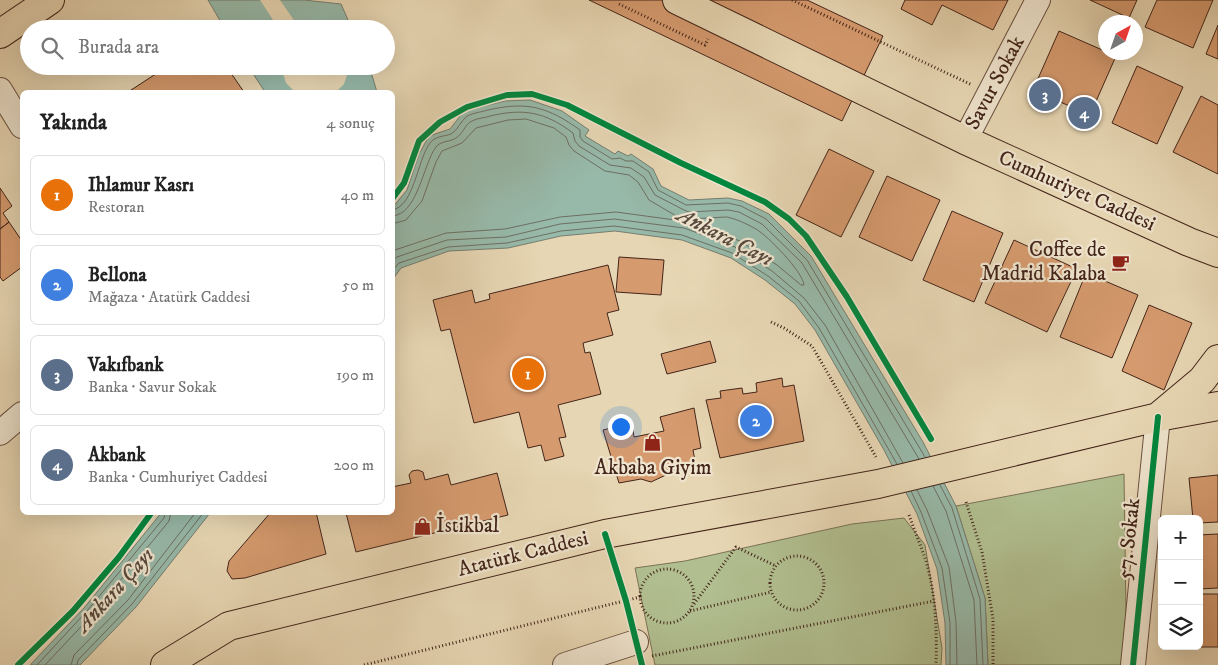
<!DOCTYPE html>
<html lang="tr">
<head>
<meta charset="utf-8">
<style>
  :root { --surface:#fff; --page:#f6f6f6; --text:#222; --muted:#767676; --line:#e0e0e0; --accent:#7c3aed }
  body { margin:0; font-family:"IM FELL DW Pica",serif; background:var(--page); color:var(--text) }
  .controls { position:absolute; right:15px; bottom:15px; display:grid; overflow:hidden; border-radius:8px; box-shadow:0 5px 20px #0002 }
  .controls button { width:45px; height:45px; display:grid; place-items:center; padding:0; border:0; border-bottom:1px solid var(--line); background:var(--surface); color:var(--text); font:25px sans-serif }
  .compass { position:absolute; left:1098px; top:15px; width:45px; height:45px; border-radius:50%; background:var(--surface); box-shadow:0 5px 20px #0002; rotate:40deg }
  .you { position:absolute; left:620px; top:426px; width:18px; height:18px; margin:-12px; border:4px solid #fff; border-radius:50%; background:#1a73e8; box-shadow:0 0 0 8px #1a73e833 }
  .badge { display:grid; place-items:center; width:32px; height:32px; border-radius:50%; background:var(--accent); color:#fff; font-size:16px; font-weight:700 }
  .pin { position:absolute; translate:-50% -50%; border:2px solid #fff; box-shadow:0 1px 5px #0006 }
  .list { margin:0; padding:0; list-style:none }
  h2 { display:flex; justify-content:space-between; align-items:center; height:65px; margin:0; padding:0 20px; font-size:21px }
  h2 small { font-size:16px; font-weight:400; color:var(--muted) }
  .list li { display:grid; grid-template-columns:32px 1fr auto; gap:15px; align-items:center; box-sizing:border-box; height:80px; margin:0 10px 10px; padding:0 10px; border:1px solid var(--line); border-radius:8px }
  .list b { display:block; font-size:19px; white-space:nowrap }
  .list p { margin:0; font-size:16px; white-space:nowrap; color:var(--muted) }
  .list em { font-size:16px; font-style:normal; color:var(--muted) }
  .icon { flex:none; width:28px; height:28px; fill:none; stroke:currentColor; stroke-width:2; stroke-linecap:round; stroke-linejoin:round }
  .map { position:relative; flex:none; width:1218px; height:665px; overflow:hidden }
  .search { position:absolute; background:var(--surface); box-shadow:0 5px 20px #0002; left:20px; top:20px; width:375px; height:55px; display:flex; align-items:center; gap:12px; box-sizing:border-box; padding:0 18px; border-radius:28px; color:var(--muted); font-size:19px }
  .panel { position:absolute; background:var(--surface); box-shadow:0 5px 20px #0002; left:20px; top:90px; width:375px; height:425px; border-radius:8px }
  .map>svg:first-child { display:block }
  .green { fill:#b1bf90; stroke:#7a7255 }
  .water { fill:#97b9a9; stroke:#757e70 }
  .pier { fill:#e7d6b3 }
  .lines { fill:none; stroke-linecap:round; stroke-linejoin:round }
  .shore { stroke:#6d6f62; stroke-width:1 }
  .building { fill:#d59a6e; stroke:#43251a }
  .minor-casing { stroke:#6c5140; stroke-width:26 }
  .major-casing { stroke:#43251a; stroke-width:30 }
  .path { stroke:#43251a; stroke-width:3; stroke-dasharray:1 2.5; stroke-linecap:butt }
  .minor { stroke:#efe4ce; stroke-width:24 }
  .major { stroke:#e7d6b3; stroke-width:28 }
  .cycleway-casing { stroke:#efe4ce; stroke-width:9 }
  .cycleway { stroke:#00873e; stroke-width:6 }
  .labels { text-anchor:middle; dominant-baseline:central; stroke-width:4.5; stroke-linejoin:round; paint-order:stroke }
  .street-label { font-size:21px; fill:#43251a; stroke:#efe4ce }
  .poi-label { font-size:21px; fill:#43251a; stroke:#efe4ce; text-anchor:end }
  .water-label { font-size:22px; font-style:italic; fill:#584a3e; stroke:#efe4ce }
</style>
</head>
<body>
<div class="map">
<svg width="1218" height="665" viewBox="0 0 1218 665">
  <rect width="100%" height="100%" fill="#e7d6b3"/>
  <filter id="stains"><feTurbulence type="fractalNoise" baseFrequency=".004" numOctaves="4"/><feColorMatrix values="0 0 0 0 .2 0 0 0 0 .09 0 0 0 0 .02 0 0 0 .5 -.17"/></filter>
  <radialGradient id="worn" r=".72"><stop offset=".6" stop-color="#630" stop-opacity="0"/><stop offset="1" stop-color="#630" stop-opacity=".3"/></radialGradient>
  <path class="green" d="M1124 474 1126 612 1122 665H988L985 598 956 506Z
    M904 518 925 545 942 648 941 665H655L635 568 685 561 852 524Z"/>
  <path class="water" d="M208 0H304L341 4 352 29H225Z
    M248 66H373L371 72 377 92H265Z
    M530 100 562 111 589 130 585 136 615 154 618 151 628 156 631 154 653 169 661 186 689 200 728 198 742 201 769 214 811 256 923 442 956 506 985 598 988 665H946L945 623 937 569 917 514 884 450 815 330 795 304 765 280 731 258 682 240 615 231 561 236 508 248 449 251 401 268 393 279V207L407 190 419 154 429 136 450 129 464 111 505 101Z
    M162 512 210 513 136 607 80 665H30L84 608Z"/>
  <path class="pier" d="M260 0H280L300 29H279Z
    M350 66 344 84 336 92H295L286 83 281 67Z"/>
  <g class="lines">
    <path class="shore" d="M392 210C416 207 418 151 433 140 438 136 446 136 451 134 458 130 461 121 466 117 471 113 482 112 488 110 527 101 548 107 580 130V137L583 141 612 159 620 158 626 161H633L649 172 658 190 686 205 728 203 741 206 766 219 807 260 925 457
      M392 216C418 215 423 164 436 147 440 141 450 142 456 138 463 134 465 124 472 121 477 118 485 118 490 116 524 108 545 112 573 133L575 141 579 146 610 165 631 168 644 177 655 195 684 210 689 212 728 210 739 212 762 224 802 263 919 459
      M727 217C737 219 747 224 756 229 768 236 803 272 804 285H801L777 265 740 241 693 224 691 222 694 219Z
      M392 224 406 220 422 201 436 162 442 151 462 143 476 128 508 120 526 119 554 128 566 137 569 145 574 151 605 171 629 175 638 182 649 200 678 217 675 220 616 212 560 217 505 229 446 233 392 251
      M392 261 397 257 447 240 506 237 560 224 614 219 684 228 735 247 772 271 804 298 825 325 903 463
      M392 271 399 263 448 247 507 243 561 231 614 226 682 235 732 253 768 276 799 301 819 328 897 464
      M940 485 952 508 980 599 983 665
      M933 486 946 511 974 600 977 665
      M917 490 927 510 949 567 956 622 957 665
      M911 491 921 512 942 568 950 623V665
      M37 665 87 611 164 518 165 512
      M45 665 92 615 169 521 171 512
      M71 665 74 655 128 600 196 512
      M77 665 78 660 132 604 204 512"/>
  </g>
  <path class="building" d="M589 0H807L883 36 842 121Z
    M905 0H1008L993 30 942 5 932 25 901 9Z
    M1090 0H1137L1129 18Z
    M1157 0H1213L1193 48 1145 27Z
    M1218 25V59L1206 54Z
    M1059 31 1116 56 1090 115 1033 90Z
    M168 66H226L244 92H128Z
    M1137 66 1183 87 1157 144 1112 123Z
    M1201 96 1218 105V174L1173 152Z
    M829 149 874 171 841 237 796 215Z
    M887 176 940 200 912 261 859 237Z
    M0 188 12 206 3 213 9 222 0 229Z
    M952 211 1003 233 974 302 923 280Z
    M9 222 22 241V267L3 281 0 277V229Z
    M1014 240 1077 269 1047 332 985 303Z
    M619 257 664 260 661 295 616 292Z
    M608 265 619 310 607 313 613 335 583 343 585 353 590 352 601 394 558 405 566 437 559 438 564 456 545 461 541 445 528 448 519 412 474 423 450 329 441 331 433 300 472 290 475 303 490 299 489 294Z
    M1086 273 1138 295 1112 358 1060 337Z
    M1149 305 1192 323 1164 390 1122 371Z
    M710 341 716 362 667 374 661 354Z
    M782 378 783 387 794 385 804 441 720 458 706 400 721 398 720 391 742 388 743 394 757 392 756 383Z
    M694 408 701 448 693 450 696 466 670 473 651 482 641 479 619 483 603 430 632 423 634 437 664 431 660 417Z
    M418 470 423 472 425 480 448 474 451 485 497 473 508 515 356 552 346 513 392 512V501H394L392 487 411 483 409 475 412 471Z
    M1218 475V522L1199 523V519H1193L1189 478Z
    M271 512H316L326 554 245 578 232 579 227 571 229 561Z
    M1218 534V588L1199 589V535Z
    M1199 594H1218V647H1183L1199 646Z"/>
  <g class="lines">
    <defs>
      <path id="minor" d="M0 90 22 126
        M965 140 1038 0
        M0 433 22 414
        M565 665 636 642
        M1133 665 1158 417"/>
      <path id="major" d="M677 0 965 140 1189 242 1218 253
        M0 34 50 0
        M1159 416 1202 380 1218 359
        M165 665 229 626 605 534 878 484 1158 417 1218 406"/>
    </defs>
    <use href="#minor" class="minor-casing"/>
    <use href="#major" class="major-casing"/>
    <path class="path" d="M792 0 972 85
      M619 4 705 45 708 39
      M771 322 784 328 812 346 876 457
      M966 502 982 552 993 619V665
      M909 515C914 529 920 544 925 558 936 592 937 630 936 665
      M770 583a27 27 0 1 1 54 0a27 27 0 1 1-54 0Z
      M640 596a27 27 0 1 1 54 0a27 27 0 1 1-54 0Z
      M694 604 736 547 776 566
      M690 611 771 592
      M652 656 934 601
      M364 665 640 597"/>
    <use href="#minor" class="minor"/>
    <use href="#major" class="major"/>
    <defs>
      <path id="cycleway" d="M392 199 404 183 419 141 440 122 467 107 507 95 532 94 567 105 681 163 765 202 789 219 806 236 847 297 931 439
        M605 534 626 601 642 665
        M18 665 73 611 119 557 152 512
        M1133 665 1158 417"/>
    </defs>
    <use href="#cycleway" class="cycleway-casing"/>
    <use href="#cycleway" class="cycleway"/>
  </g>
  <defs>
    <symbol id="cafe-bare" viewBox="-9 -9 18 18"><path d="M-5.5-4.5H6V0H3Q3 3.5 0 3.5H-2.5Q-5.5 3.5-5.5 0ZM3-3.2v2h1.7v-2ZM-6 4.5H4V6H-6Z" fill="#8f2418" stroke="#efe4ce" stroke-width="2.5" paint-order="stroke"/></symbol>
    <symbol id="shop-bare" viewBox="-9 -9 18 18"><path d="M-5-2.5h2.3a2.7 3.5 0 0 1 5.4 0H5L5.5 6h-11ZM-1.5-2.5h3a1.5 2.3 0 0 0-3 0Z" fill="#8f2418" stroke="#efe4ce" stroke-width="2.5" paint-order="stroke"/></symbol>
  </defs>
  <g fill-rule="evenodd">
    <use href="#cafe-bare" x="1108" y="250" width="25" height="25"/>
    <use href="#shop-bare" x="640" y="430" width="25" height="25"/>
    <use href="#shop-bare" x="410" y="514" width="25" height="25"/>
  </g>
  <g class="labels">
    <g class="street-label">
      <text transform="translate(995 83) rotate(-62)">Savur Sokak</text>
      <text transform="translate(1077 191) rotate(24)">Cumhuriyet Caddesi</text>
      <text transform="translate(1129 539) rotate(-84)">57. Sokak</text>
      <text transform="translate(523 554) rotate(-14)">Atatürk Caddesi</text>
    </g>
    <g class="poi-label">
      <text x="1106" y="250">Coffee de<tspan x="1106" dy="24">Madrid Kalaba</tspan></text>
      <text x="653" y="468" text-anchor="middle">Akbaba Giyim</text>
      <text x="436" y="526" text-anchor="start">İstikbal</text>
    </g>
    <g class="water-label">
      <text transform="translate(725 237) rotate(27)">Ankara Çayı</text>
      <text transform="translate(115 590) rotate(-48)">Ankara Çayı</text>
    </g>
  </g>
  <rect width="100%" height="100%" filter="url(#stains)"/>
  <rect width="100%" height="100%" fill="url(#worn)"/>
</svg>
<div class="controls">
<button>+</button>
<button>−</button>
<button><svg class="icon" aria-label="layers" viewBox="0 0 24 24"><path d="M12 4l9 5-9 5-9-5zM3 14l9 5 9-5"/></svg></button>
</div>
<svg class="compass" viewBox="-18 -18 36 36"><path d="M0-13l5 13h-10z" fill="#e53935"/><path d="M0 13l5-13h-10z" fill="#767676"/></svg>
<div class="you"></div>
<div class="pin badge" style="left:528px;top:374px;background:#e8710a">1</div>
<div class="pin badge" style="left:756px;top:421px;background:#3f7fe0">2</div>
<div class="pin badge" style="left:1045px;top:95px;background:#5c6f8a">3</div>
<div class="pin badge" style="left:1084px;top:113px;background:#5c6f8a">4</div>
<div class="search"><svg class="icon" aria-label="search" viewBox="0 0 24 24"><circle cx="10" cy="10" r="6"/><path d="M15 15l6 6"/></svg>Burada ara</div>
<section class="panel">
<h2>Yakında<small>4 sonuç</small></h2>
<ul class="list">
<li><span class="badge" style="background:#e8710a">1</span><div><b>Ihlamur Kasrı</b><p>Restoran</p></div><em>40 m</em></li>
<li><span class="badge" style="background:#3f7fe0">2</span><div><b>Bellona</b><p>Mağaza · Atatürk Caddesi</p></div><em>50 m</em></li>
<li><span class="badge" style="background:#5c6f8a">3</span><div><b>Vakıfbank</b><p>Banka · Savur Sokak</p></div><em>190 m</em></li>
<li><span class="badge" style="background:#5c6f8a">4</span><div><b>Akbank</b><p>Banka · Cumhuriyet Caddesi</p></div><em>200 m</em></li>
</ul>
</section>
</div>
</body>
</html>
